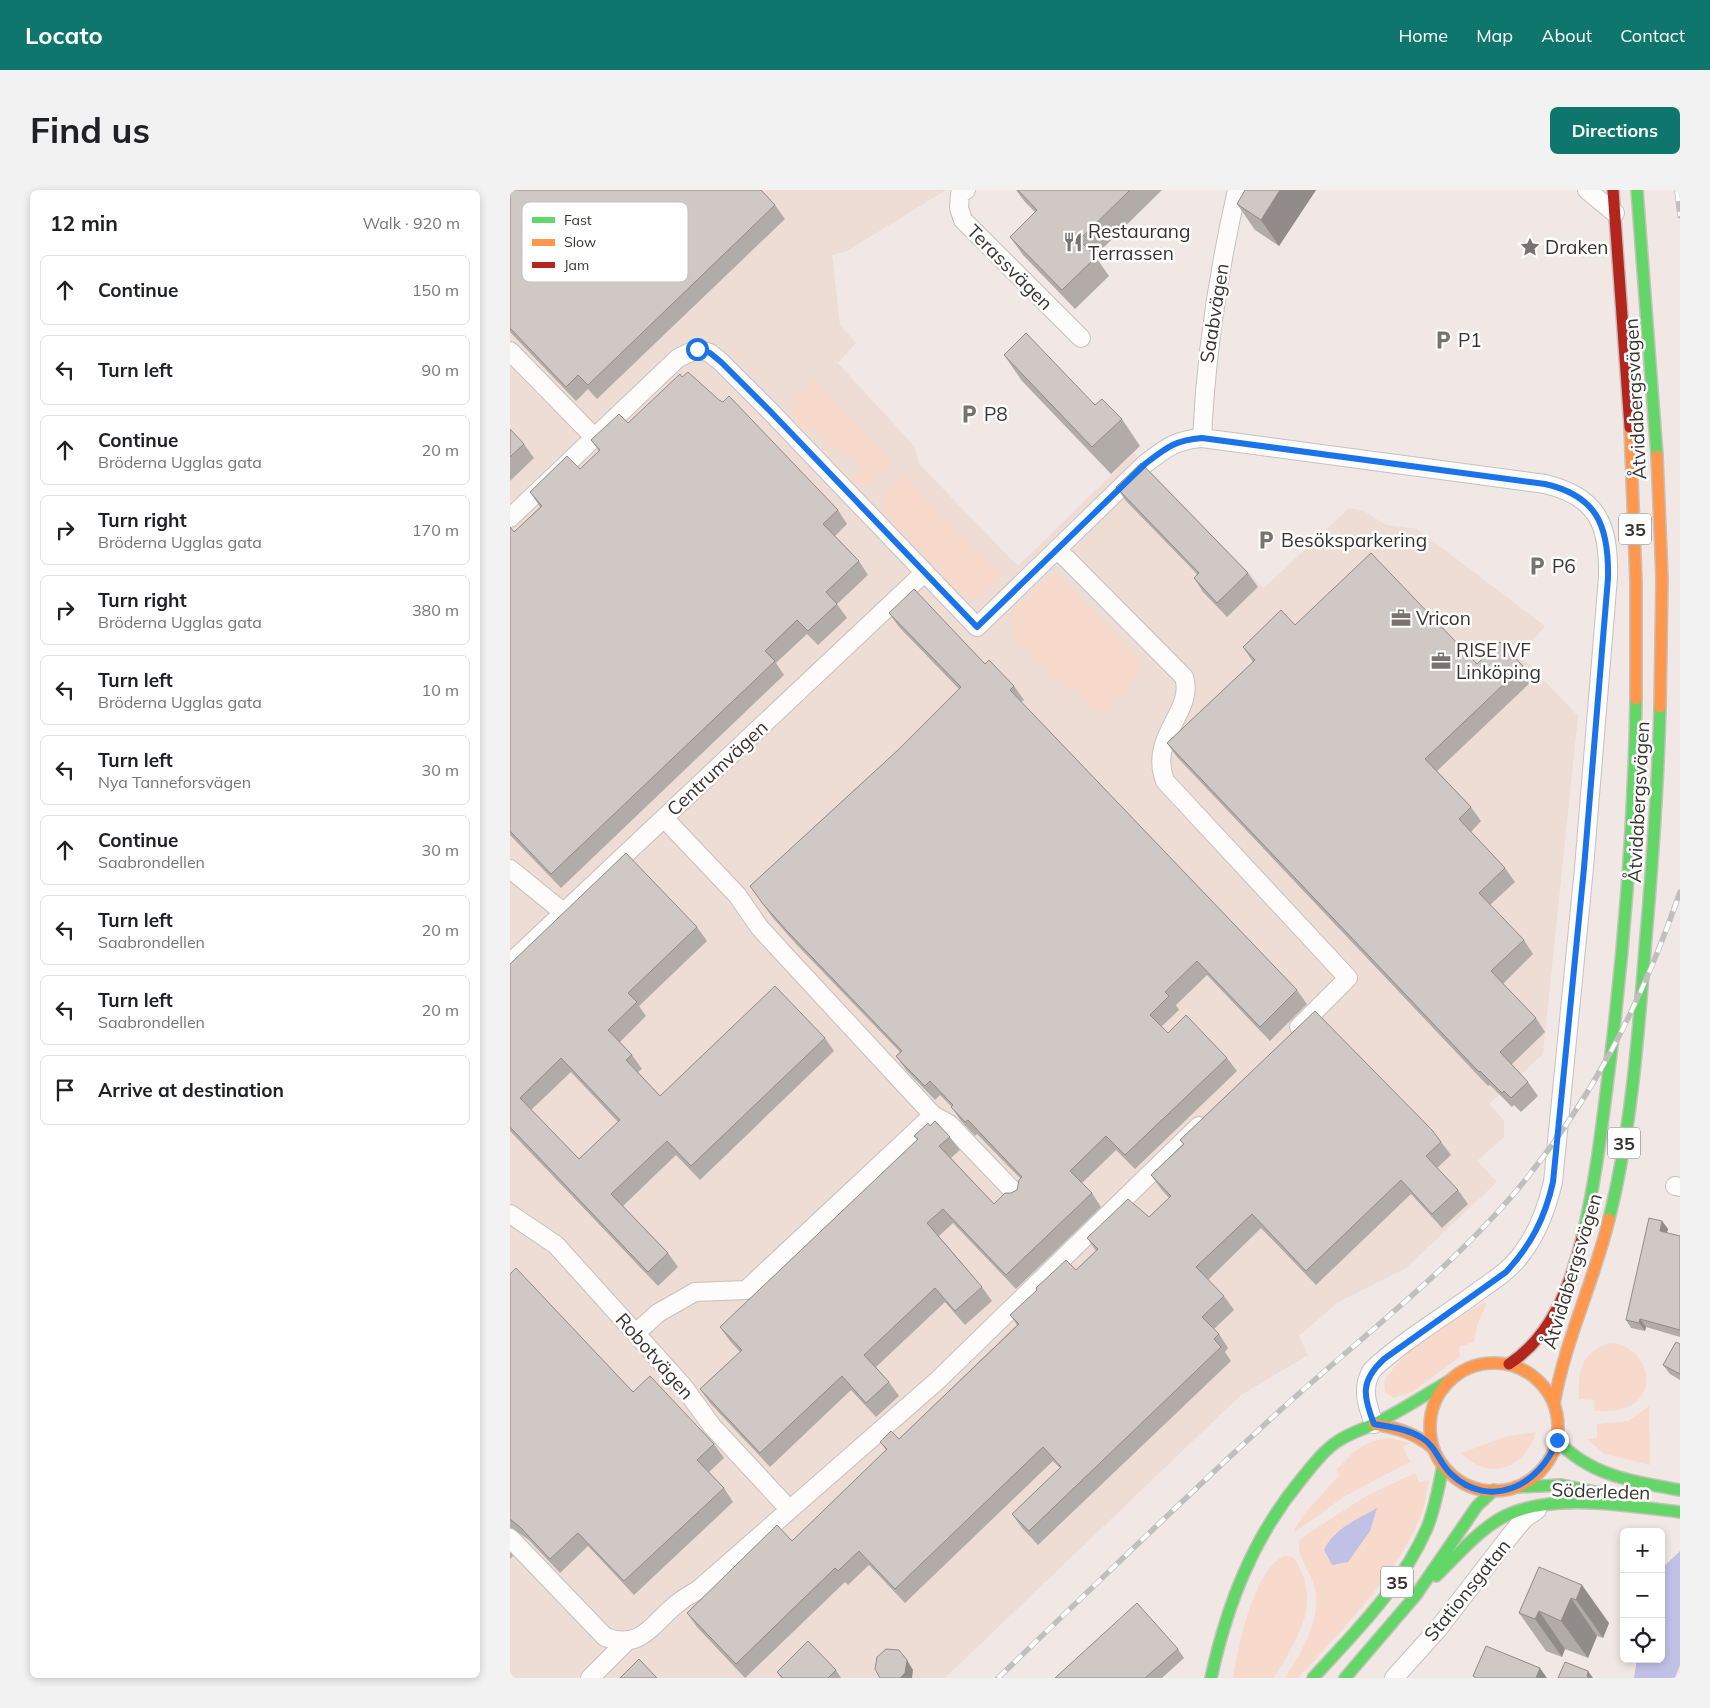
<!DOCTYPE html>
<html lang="en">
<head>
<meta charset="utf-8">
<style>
  :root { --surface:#fff; --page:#f2f2f2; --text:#202124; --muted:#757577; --line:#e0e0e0; --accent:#0f766e }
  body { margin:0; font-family:Mulish,sans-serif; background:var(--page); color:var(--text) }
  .controls { position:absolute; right:15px; bottom:15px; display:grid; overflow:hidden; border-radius:8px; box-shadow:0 2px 8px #0003 }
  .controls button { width:45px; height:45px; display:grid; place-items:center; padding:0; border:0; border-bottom:1px solid var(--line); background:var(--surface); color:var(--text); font:25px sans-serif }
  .stop { position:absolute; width:15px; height:15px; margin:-11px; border:4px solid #1a73e8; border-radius:50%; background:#fff }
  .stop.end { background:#1a73e8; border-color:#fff; box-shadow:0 1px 5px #0008 }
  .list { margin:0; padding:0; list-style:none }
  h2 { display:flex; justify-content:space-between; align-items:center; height:65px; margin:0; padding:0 20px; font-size:21px }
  h2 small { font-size:16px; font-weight:400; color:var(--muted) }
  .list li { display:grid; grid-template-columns:32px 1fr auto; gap:15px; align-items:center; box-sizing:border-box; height:70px; margin:0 10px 10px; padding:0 10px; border:1px solid var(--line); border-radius:8px }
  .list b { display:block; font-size:19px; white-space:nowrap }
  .list p { margin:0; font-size:16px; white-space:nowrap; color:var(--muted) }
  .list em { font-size:16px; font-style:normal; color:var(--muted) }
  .icon { flex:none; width:28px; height:28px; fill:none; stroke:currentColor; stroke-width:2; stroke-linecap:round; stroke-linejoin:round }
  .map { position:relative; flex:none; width:1170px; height:1488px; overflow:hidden; border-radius:8px }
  header { display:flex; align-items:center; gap:30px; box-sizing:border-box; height:70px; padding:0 25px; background:var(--accent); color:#fff }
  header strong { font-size:24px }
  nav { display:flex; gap:28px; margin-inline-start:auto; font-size:18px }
  .intro { display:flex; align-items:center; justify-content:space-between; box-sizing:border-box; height:120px; padding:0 30px }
  h1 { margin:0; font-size:35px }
  .button { padding:12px 22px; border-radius:8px; background:var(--accent); color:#fff; font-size:18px; font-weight:700 }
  main { display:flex; gap:30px; padding:0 30px }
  aside { flex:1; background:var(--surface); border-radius:8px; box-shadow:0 2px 8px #0003 }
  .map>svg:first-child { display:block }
  .built { fill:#edddd5 }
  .green { fill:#f8dacd; fill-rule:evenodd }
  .water { fill:#c1c1e8 }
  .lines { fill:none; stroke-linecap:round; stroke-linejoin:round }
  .street-casing { stroke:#c7c0bd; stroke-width:20 }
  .fast-casing { stroke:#c7c0bd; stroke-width:14 }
  .slow-casing { stroke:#c7c0bd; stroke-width:14 }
  .jam-casing { stroke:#c7c0bd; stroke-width:14 }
  .street { stroke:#fdfcfb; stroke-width:18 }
  .fast { stroke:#63d668; stroke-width:11 }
  .slow { stroke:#ff974d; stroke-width:11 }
  .jam { stroke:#b3261e; stroke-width:11 }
  .rail-casing { stroke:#c1bfbe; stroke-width:5.5 }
  .rail { stroke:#fff; stroke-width:4; stroke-dasharray:11; stroke-linecap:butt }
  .wall { fill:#b2aca9; fill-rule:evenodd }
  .shaded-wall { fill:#918c8a }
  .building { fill:#cfc8c5; stroke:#918c8a; fill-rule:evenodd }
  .route { stroke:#1a73e8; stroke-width:6 }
  .labels { text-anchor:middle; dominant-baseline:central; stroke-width:5; stroke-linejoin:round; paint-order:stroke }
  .shield { fill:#fff; stroke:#74706e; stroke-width:1 }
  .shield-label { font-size:18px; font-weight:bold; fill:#393330 }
  .poi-label { font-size:19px; fill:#393330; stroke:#fff; text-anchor:start }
  .street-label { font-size:19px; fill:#393330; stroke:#fff }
  .key { fill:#fff; stroke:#c4c2c1; stroke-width:1 }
  .key-label { font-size:14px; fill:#393330 }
</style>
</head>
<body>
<header>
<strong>Locato</strong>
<nav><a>Home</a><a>Map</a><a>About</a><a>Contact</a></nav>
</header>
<div class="intro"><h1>Find us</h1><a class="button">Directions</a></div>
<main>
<aside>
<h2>12 min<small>Walk · 920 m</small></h2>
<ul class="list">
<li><svg class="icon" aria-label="ahead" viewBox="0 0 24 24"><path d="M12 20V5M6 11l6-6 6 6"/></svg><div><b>Continue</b></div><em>150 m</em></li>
<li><svg class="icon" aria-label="left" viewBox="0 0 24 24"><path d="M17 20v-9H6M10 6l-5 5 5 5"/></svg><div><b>Turn left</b></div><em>90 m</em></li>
<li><svg class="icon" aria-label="ahead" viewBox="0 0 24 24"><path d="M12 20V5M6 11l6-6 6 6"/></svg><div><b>Continue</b><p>Bröderna Ugglas gata</p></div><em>20 m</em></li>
<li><svg class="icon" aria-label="right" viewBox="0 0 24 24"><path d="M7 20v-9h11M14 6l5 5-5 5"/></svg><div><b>Turn right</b><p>Bröderna Ugglas gata</p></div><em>170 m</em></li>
<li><svg class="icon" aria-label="right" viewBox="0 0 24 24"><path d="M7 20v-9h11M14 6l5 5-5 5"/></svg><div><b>Turn right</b><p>Bröderna Ugglas gata</p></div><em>380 m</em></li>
<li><svg class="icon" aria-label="left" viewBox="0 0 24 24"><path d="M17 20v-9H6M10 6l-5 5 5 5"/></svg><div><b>Turn left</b><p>Bröderna Ugglas gata</p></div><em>10 m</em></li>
<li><svg class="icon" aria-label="left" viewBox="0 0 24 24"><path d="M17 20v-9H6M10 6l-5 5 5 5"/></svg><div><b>Turn left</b><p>Nya Tanneforsvägen</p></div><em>30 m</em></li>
<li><svg class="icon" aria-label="ahead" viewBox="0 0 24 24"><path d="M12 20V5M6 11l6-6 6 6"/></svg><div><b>Continue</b><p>Saabrondellen</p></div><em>30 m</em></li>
<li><svg class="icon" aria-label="left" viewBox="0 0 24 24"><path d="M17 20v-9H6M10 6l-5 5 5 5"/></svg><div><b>Turn left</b><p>Saabrondellen</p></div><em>20 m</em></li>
<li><svg class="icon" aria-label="left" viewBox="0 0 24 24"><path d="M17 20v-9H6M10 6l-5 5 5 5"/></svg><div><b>Turn left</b><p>Saabrondellen</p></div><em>20 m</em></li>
<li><svg class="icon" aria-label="arrive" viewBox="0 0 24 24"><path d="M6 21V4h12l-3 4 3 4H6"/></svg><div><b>Arrive at destination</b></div></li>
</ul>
</aside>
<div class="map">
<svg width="1170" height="1488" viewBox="0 0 1170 1488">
  <rect width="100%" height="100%" fill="#f1e8e5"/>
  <path class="built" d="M0 0H436L337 61 322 65 330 135 346 153 328 173 405 257 409 274 508 376 624 263 754 398 839 318 854 321 876 335 907 339 1035 436 1011 466 1068 526 1033 864 979 914 994 930V947L967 971 987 992 896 1078 827 1113 789 1146 798 1165 731 1205 435 1488H0Z"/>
  <path class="green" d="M304 190 383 272C369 286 361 302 340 290L350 280 328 256 317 265 314 263 320 256 303 238 296 244C271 219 283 212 304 190Z
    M393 285 492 385C480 398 470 414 452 406L373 323C368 305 381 297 393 285Z
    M544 382 631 471C629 494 605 514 585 523L566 499H552L502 445 503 436 501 423Z
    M974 1112 976 1115 967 1136 964 1152 949 1157 950 1167 902 1202 884 1208 875 1202 874 1193C886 1163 946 1129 974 1112Z
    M1101 1153C1129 1154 1150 1191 1126 1212 1114 1222 1099 1221 1085 1221L1084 1210 1069 1209C1067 1181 1072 1160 1101 1153Z
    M1139 1216 1140 1275 1095 1264 1076 1249 1087 1248V1234L1118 1231Z
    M1026 1242C1016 1279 978 1292 951 1263L997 1246Z
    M880 1248 901 1253 893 1256 900 1272 835 1306 785 1342 784 1340 795 1323 830 1284 826 1280C845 1261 852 1251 880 1248Z
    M905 1283 909 1292 919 1290C917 1299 916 1310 913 1320 891 1381 832 1440 788 1488H775C792 1461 813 1428 804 1395 800 1381 784 1363 790 1349L856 1306ZM866 1318C861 1354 844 1351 814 1360L824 1344Z
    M773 1366H779L784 1368C814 1413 787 1449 764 1488H723C728 1456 743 1382 773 1366Z"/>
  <path class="water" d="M867 1318 860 1341 838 1372 822 1375 814 1360C823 1339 848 1329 867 1318Z
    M1170 1361V1475L1165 1488H1124L1127 1469H1151V1379Z"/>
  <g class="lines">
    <defs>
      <path id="street" d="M456 0 450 4 449 18 453 30 571 148
        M1077 0 1105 23
        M0 161 85 248
        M692 248C696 163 708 83 727 0
        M0 328 168 168 187 159 200 163 211 172 260 221 467 437 635 274C656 258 665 250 692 248L1035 294C1089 307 1099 336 1098 387L1074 678 1043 992C1037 1017 1029 1041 1013 1062 1002 1078 986 1089 970 1100 934 1127 895 1149 862 1180 851 1198 857 1215 864 1234
        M547 359 674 487C685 522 638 546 655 591L838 788 789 837
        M0 679 53 722
        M0 773 414 383
        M423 925 439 934 509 1007
        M1165 996 1170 997
        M0 1024 46 1055 173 1196 202 1236 279 1319
        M126 1143 148 1123 185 1102 236 1100 423 925 284 775 250 738 227 705 154 628
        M0 1348 95 1447C132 1461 143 1432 168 1413 174 1408 181 1404 188 1400L428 1190 689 936
        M80 1488 116 1452
        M884 1488 928 1439 1003 1342 1015 1328 1027 1320"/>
      <path id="fast" d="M1127 0 1147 266
        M1099 1029C1121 941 1128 849 1135 759 1142 679 1148 598 1150 517
        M1072 1048C1087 987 1093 926 1101 864 1115 747 1124 628 1126 509
        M1047 1250C1080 1286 1124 1292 1170 1300
        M1006 1297 1051 1295 1091 1303
        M926 1386C947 1366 969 1339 995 1326 1044 1302 1118 1316 1170 1322
        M701 1488C717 1415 742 1350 789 1292 801 1277 813 1261 828 1251 840 1243 854 1239 866 1233 891 1221 915 1205 939 1191
        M803 1488C845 1442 892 1396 917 1338 925 1318 929 1297 933 1275
        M835 1488 906 1405 967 1316 984 1300"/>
      <path id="slow" d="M1120 237 1126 392V509
        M1147 266 1152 388 1150 517
        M920 1237a64 64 0 1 1 128 0a64 64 0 1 1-128 0Z
        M1044 1214C1055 1150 1084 1092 1099 1029
        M864 1234C887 1238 906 1243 924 1259"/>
      <path id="jam" d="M1103 0 1120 237
        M999 1174C1042 1146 1060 1096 1072 1048"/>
    </defs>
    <use href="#street" class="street-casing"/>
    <use href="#fast" class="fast-casing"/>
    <use href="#slow" class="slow-casing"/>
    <use href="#jam" class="jam-casing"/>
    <use href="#street" class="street"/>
    <use href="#fast" class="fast"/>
    <use href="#slow" class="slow"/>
    <use href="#jam" class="jam"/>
    <defs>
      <path id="rail" d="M1167 0 1170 26
        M488 1488C580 1400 671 1311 765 1225 844 1153 932 1087 1002 1006 1080 914 1131 815 1170 702"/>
    </defs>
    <use href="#rail" class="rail-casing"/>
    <use href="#rail" class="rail"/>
  </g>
  <path class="wall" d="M0 0 265 15 275 29 87 209 78 199 66 211 0 142Z
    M506 0H652L585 66 599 86 565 119 513 65 500 47 525 22 515 12Z
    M735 0H806L769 56 745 40 727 14Z
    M494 165 612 229 630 256 601 284 512 191Z
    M172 187 328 320 337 334 325 346 349 371 358 385 327 414 337 428 308 455 297 444 266 473 274 485 51 698 0 645V337L4 342 30 317 20 302 70 279 89 261 81 250 118 233Z
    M0 239 14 254 24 268 0 291Z
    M606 297 738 383 748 397 717 427 693 402 684 388 687 384 616 311Z
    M379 423 475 474 504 496 514 510 511 512 787 800 797 814 760 851 697 785 666 815 669 820 651 837 658 843 717 868 727 881 625 979 606 960 572 993 582 1003 591 1017 506 1099 443 1033 429 1046 472 1097 482 1111 455 1135 435 1112 366 1177 379 1192 389 1206 366 1227 341 1200 260 1277 200 1213 190 1199 230 1162 220 1151 210 1137 407 950 404 946 420 936 440 947 450 960 441 968 484 1014 507 1000 510 988 467 944 465 946 451 931 441 916 430 905 425 910 396 880 386 866 390 862 287 755 263 728 240 696 388 560 449 499 389 437Z
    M785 435 967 474 1013 476 1023 490 927 581 961 617 971 631 961 642 995 678 1005 692 980 715 1014 750 1023 764 993 794 1026 828 1035 842 1001 875 1018 892 1028 906 1011 922 1004 915 1002 917 980 895 978 896 667 567 657 553 743 472 733 457Z
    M187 737 197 751 129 816 136 826 110 852 122 865 132 879 128 882 150 906 315 848 324 861 190 990 166 965 113 1016 158 1063 168 1077 148 1096 0 941V774ZM61 882 108 932 69 969 21 920Z
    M922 940 941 965 927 978 948 1000 958 1014 932 1038 901 1004 806 1095 751 1038 698 1090 714 1106 724 1120 704 1139 709 1144 718 1158 715 1162 721 1171 528 1355 512 1338 502 1324 550 1278 543 1271 395 1413 359 1375 338 1395 335 1392 235 1488 187 1437 177 1423 282 1351 376 1260 370 1252 389 1249 507 1135 500 1125 566 1080 586 1061 577 1048 639 1027 659 1008 651 999 641 985 673 954 670 950Z
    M1152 1031 1158 1039 1157 1043 1170 1046V1147L1136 1137 1135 1141 1121 1138 1116 1130Z
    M0 1084 123 1202 204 1254 214 1268 199 1282 214 1298 223 1312 124 1405 78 1356 50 1383 19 1350 2 1338H0Z
    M1170 1154V1190L1160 1184 1153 1175Z
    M0 1362 3 1366 0 1369Z
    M1029 1377 1099 1433 1093 1448 1087 1446 1078 1468 1055 1459 1052 1467 1036 1461 1009 1423Z
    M668 1459 674 1468 652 1488H545Z
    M326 1480 331 1488H271L267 1482Z"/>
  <path class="shaded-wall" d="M770 0H806L769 56 751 30Z
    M1152 1031 1158 1039 1155 1048 1150 1041Z
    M1130 1129 1136 1137 1135 1141 1129 1133Z
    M1072 1395 1099 1433 1093 1448 1066 1410Z
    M1061 1408 1087 1446 1078 1468 1051 1431Z
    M1029 1421 1055 1459 1052 1467 1025 1429Z
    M397 1470 403 1480 402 1488H391Z
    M1030 1478 1037 1488H1026Z
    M1078 1481 1083 1488H1079L1077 1486Z"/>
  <path class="building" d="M0 0H251L265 15 78 195 68 185 56 197 0 138Z
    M508 0H620L569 50 586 67 552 100 500 47 527 20Z
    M735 0H770L751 30 727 14Z
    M516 143 585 215 592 209 612 229 582 257 494 165Z
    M178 182 209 210 213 212 219 206 328 320 313 334 349 371 316 402 327 414 298 441 287 430 255 461 265 471 41 684 0 641V337L4 342 32 316 20 302 57 266 70 279 90 260 81 250 109 224 118 233 170 184 172 187Z
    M0 239 14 254 0 267Z
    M631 273 738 383 707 413 684 388 689 383 606 297Z
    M861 363 967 474 990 452 1013 476 915 569 961 617 949 629 995 678 969 703 1014 750 981 781 1026 828 990 862 1018 892 1001 908 994 901 992 903 970 881 969 882 657 553 745 470 733 457 771 420 785 435Z
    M404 399 475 474 479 470 504 496 500 500 787 800 750 837 687 771 655 802 659 806 640 825 658 843 676 825 717 868 615 965 596 946 560 981 582 1003 496 1085 433 1019 417 1033 472 1097 445 1121 425 1098 354 1165 379 1192 356 1213 332 1186 250 1263 190 1199 232 1160 210 1137 408 949 404 946 418 933 420 936 425 931 440 947 429 956 484 1014 495 1003H501L507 1000 509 990 512 987 458 930 455 932 441 917 443 915 420 891 415 896 393 874 386 866 392 861 277 741 253 714 240 696 388 560 451 497 379 423Z
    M116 663 187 737 118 803 127 812 98 840 122 865 116 870 150 906 265 796 315 848 181 976 157 951 101 1004 158 1063 138 1082 0 937V774ZM51 868 110 930 69 969 10 908Z
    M805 821 922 940 931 952 916 966 948 1000 922 1024 891 990 796 1081 742 1024 686 1077 714 1106 692 1127 709 1144 704 1149 711 1157 519 1341 502 1324 551 1277 533 1257 385 1399 349 1361 328 1381 325 1378 226 1474 177 1423 267 1335 282 1351 377 1259 370 1252 381 1241 389 1249 509 1134 500 1125 527 1100 526 1098 556 1070 566 1080 588 1059 577 1048 618 1009 639 1027 661 1006 641 985 674 954 670 950Z
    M1139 1028 1152 1031 1150 1041 1170 1046V1140L1130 1129 1129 1133 1116 1130Z
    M6 1078 123 1202 140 1186 204 1254 187 1270 214 1298 114 1391 68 1343 40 1369 10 1337 0 1329V1084Z
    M1166 1152 1170 1154V1184L1153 1175Z
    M1029 1377 1072 1395 1066 1410 1061 1408 1051 1431 1029 1421 1025 1429 1009 1423Z
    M627 1413 668 1459 635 1488H545Z
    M298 1451 326 1480 318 1488H273L267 1482Z
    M976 1456 1030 1478 1026 1488H966L963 1486Z
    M376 1459 389 1460 397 1470 395 1483 390 1488H370L365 1479 367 1467Z
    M129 1469 147 1488H110Z
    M1055 1472 1078 1481 1077 1486 1079 1488H1048Z"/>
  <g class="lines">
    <path class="route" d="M187 159 200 163 211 172 260 221 467 437 635 274C656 258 665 250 692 248L1035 294C1088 306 1099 337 1098 388L1074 678 1043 992C1035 1028 1021 1055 996 1082L874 1169C850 1191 853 1206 864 1234 881 1237 898 1239 912 1248 926 1256 929 1273 941 1284 980 1321 1031 1295 1047 1250"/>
  </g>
  <defs>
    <symbol id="restaurant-bare" viewBox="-9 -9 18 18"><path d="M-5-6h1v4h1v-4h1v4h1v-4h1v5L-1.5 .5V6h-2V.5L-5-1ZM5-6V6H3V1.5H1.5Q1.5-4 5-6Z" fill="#79726f" stroke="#fff" stroke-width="2.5" paint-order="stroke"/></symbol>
    <symbol id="sight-bare" viewBox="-9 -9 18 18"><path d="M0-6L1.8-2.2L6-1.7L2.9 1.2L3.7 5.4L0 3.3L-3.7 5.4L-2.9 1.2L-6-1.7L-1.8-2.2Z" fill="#79726f" stroke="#fff" stroke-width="2.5" paint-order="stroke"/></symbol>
    <symbol id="parking-bare" viewBox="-9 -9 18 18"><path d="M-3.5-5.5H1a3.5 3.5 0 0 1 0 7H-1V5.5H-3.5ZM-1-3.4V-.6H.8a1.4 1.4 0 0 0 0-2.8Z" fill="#79726f" stroke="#fff" stroke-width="2.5" paint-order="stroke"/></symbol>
    <symbol id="office-bare" viewBox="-9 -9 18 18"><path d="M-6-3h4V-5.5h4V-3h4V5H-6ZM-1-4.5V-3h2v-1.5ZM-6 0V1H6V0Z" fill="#79726f" stroke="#fff" stroke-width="2.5" paint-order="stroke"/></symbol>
  </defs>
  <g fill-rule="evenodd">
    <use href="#restaurant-bare" x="549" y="38" width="28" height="28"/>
    <use href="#sight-bare" x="1006" y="43" width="28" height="28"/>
    <use href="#parking-bare" x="919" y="136" width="28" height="28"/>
    <use href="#parking-bare" x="445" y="210" width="28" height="28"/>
    <use href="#parking-bare" x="742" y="336" width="28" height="28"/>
    <use href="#parking-bare" x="1013" y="362" width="28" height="28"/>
    <use href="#office-bare" x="877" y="414" width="28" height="28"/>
    <use href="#office-bare" x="917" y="457" width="28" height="28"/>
  </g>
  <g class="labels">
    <g class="shield">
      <rect x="1109" y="323.5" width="32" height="31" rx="4"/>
      <rect x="1098" y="937.5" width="32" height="31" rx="4"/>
      <rect x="871" y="1376.5" width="32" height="31" rx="4"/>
    </g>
    <g class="shield-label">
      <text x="1125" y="339">35</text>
      <text x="1114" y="953">35</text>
      <text x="887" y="1392">35</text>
    </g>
    <g class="poi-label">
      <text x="578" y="41">Restaurang<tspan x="578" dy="22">Terrassen</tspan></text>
      <text x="1035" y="57">Draken</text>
      <text x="948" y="150">P1</text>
      <text x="474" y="224">P8</text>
      <text x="771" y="350">Besöksparkering</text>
      <text x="1042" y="376">P6</text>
      <text x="906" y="428">Vricon</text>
      <text x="946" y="460">RISE IVF<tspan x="946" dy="22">Linköping</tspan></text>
    </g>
    <g class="street-label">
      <text transform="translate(500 77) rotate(45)">Terassvägen</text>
      <text transform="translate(704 123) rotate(-81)">Saabvägen</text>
      <text transform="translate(1125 209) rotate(-93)">Åtvidabergsvägen</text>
      <text transform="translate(207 578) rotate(-43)">Centrumvägen</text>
      <text transform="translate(1128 612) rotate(-87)">Åtvidabergsvägen</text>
      <text transform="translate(1062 1081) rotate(-73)">Åtvidabergsvägen</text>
      <text transform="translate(145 1166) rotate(49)">Robotvägen</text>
      <text transform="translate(1091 1301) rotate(2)">Söderleden</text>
      <text transform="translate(957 1400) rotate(-51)">Stationsgatan</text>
    </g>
  </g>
  <rect x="12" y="12" width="166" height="80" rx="8" class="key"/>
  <rect x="22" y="27" width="23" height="6" fill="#63d668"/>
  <rect x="22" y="49" width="23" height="7" fill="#ff974d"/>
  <rect x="22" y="72" width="23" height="6" fill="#b3261e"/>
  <g class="key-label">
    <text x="54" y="35">Fast</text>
    <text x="54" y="57">Slow</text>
    <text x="54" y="80">Jam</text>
  </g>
</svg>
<div class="controls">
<button>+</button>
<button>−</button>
<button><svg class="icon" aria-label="locate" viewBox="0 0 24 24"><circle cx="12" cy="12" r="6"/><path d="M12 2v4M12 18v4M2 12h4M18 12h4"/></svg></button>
</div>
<div class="stop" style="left:187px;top:159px"></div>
<div class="stop end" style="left:1047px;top:1250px"></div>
</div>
</main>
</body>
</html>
